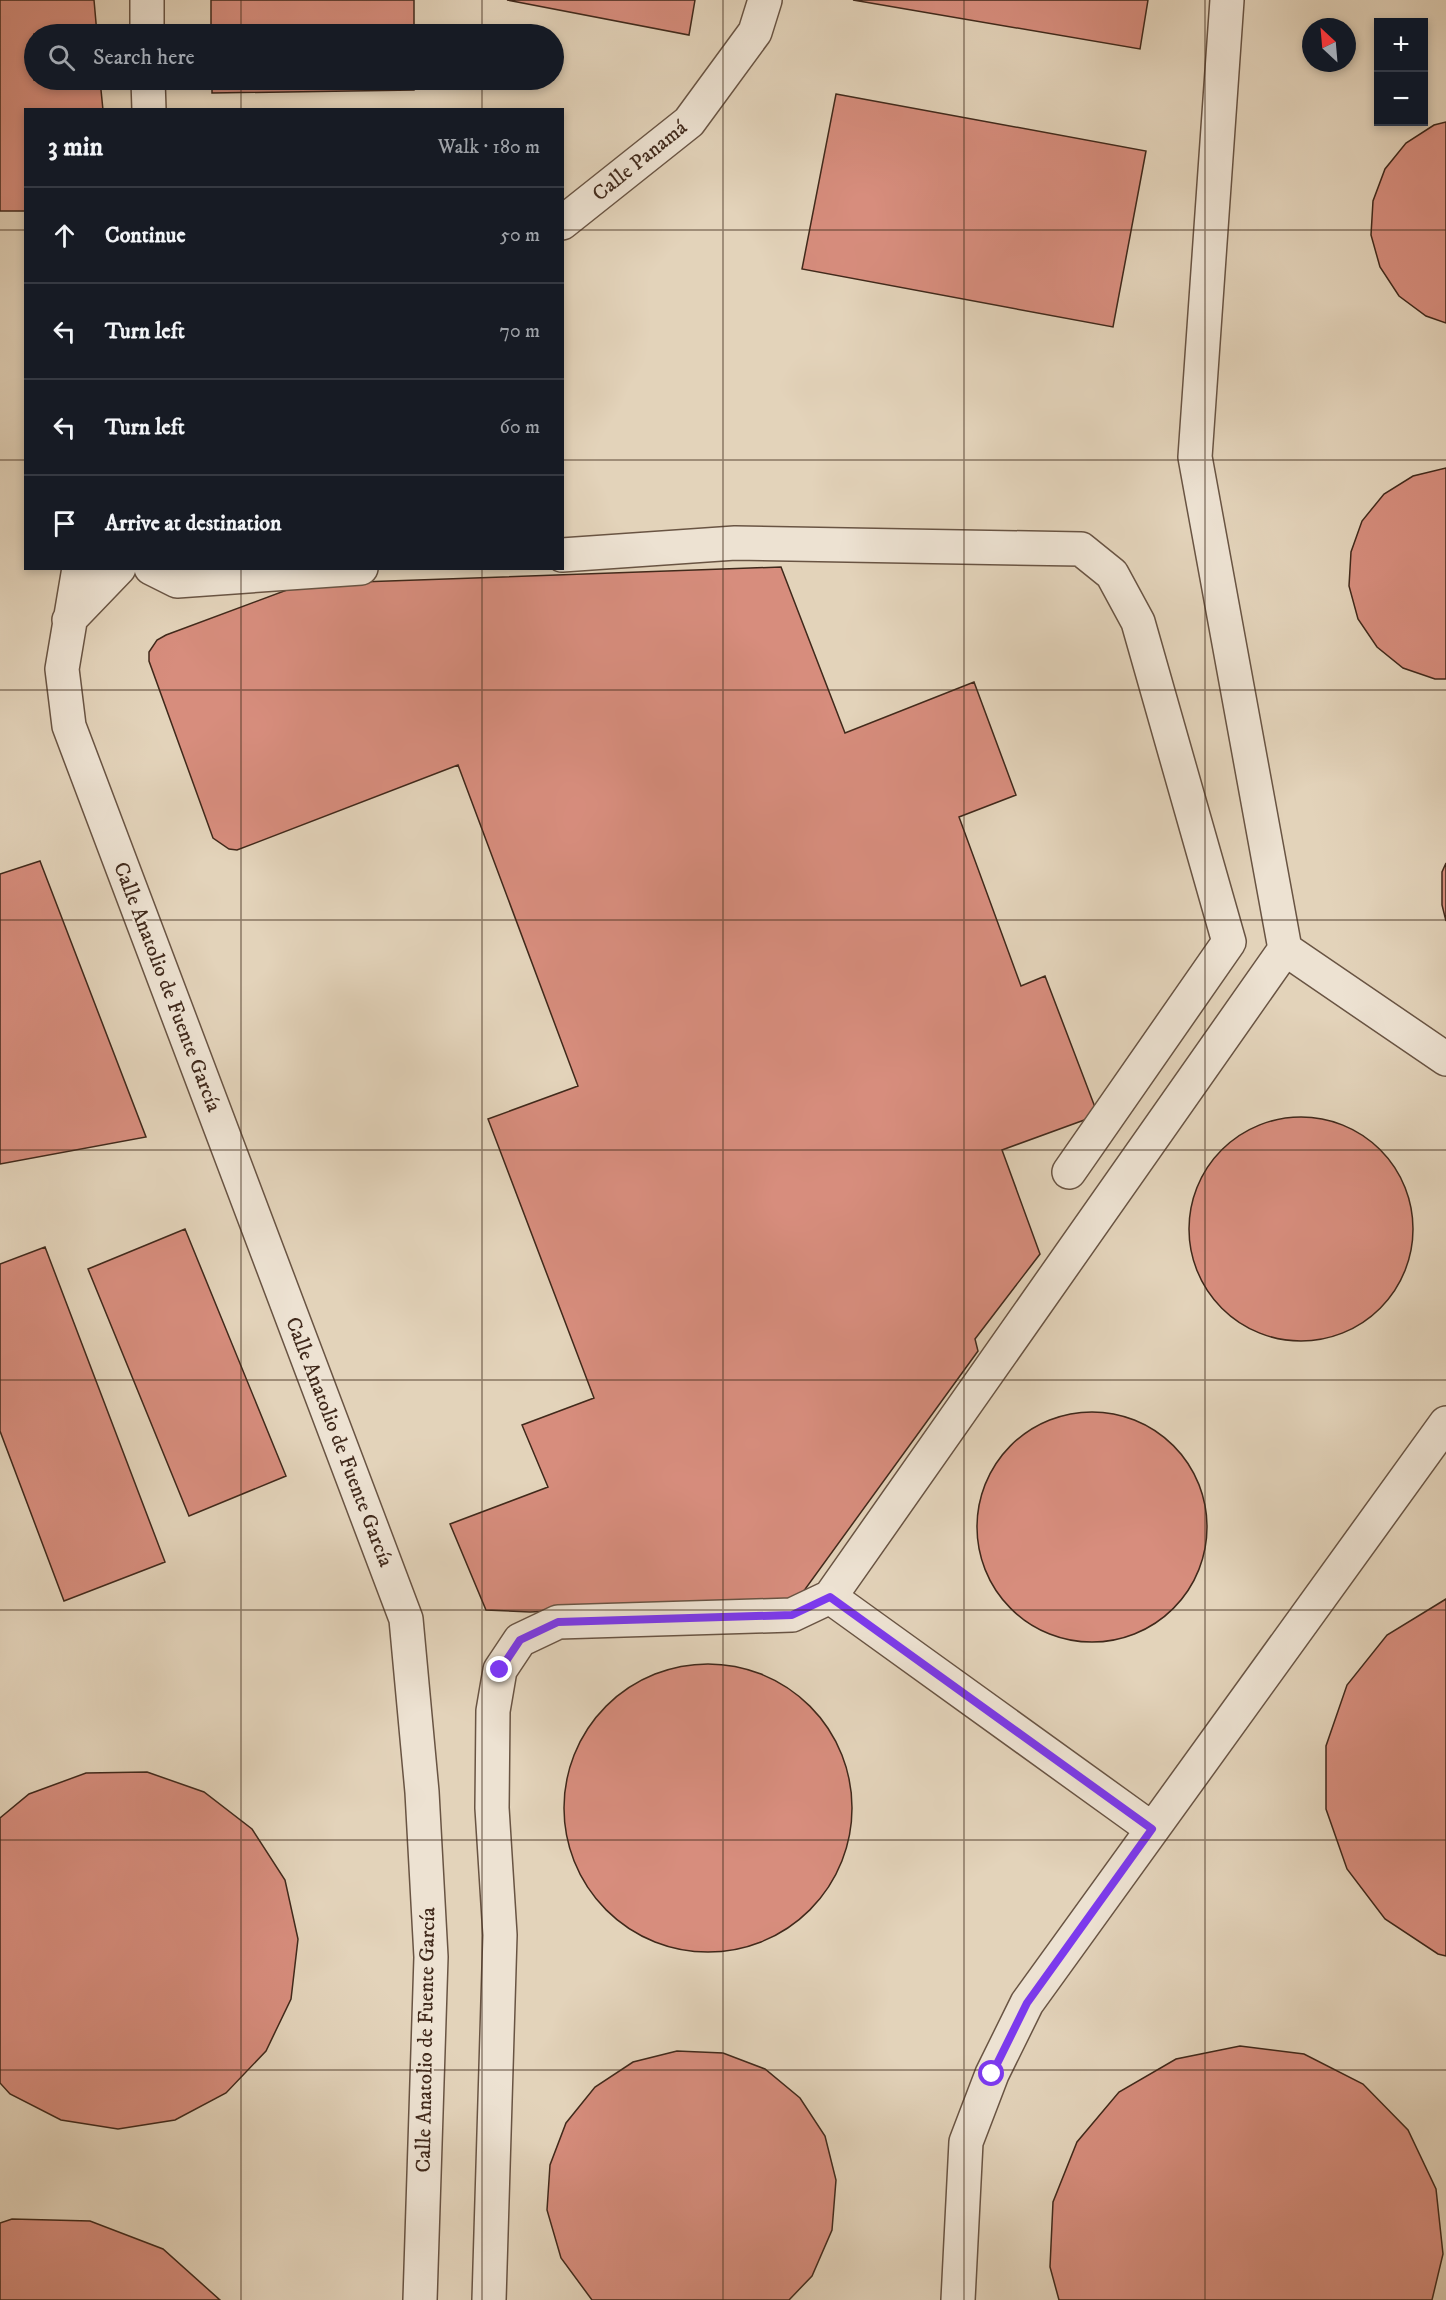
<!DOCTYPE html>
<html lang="en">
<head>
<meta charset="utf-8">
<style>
  :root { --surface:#171b24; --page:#20242c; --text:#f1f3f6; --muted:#9ea1a6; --line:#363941 }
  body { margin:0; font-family:"IM FELL DW Pica",serif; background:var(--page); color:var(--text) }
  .controls { position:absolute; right:18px; top:18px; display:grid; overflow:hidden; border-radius:0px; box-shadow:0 3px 9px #0003 }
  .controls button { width:54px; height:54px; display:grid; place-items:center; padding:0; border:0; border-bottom:2px solid var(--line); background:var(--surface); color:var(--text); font:30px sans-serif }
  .compass { position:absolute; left:1302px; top:18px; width:54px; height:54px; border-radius:50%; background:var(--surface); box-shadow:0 3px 9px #0003; rotate:334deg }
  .stop { position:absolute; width:18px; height:18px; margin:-14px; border:4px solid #7c3aed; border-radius:50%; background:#fff }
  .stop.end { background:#7c3aed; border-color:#fff; box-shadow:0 2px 6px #0008 }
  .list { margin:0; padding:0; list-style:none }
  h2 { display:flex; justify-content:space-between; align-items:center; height:78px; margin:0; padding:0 24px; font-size:26px }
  h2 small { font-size:20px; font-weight:400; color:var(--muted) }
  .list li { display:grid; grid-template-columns:39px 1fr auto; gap:18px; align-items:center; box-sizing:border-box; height:96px; padding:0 24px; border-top:2px solid var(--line) }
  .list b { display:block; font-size:22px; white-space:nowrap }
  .list em { font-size:20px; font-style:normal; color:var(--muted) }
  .icon { flex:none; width:33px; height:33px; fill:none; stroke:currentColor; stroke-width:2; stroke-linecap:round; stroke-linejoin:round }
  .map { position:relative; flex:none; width:1446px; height:2300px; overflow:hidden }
  .search { position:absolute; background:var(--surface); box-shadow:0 3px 9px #0003; left:24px; top:24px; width:540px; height:66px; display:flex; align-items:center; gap:15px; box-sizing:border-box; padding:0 21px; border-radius:33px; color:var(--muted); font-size:22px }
  .panel { position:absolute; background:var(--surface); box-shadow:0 3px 9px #0003; left:24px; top:108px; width:540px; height:462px; border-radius:0px }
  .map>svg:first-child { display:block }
  .building { fill:#d78d7d; stroke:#40291b; stroke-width:1.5 }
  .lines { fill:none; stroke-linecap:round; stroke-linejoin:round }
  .minor-casing { stroke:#695443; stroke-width:36 }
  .minor { stroke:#ede2d2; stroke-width:33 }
  .route { stroke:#7c3aed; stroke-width:8 }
  .grid { fill:none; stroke:#40291b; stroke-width:1.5; stroke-opacity:0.55 }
  .labels { text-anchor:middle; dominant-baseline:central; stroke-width:4.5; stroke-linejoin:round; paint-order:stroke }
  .street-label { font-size:21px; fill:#40291b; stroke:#ede2d2 }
</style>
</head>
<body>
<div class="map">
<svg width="1446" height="2300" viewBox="0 0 1446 2300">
  <rect width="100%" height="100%" fill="#e3d3ba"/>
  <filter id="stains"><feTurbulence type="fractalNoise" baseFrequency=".00333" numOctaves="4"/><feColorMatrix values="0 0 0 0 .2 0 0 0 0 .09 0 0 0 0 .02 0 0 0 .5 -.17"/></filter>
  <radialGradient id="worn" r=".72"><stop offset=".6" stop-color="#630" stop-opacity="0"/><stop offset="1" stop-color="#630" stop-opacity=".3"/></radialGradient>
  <path class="building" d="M0 0H94L97 34H34V80H100L103 110H26V211H0Z
    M211 0H414V34H211Z
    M507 0H695L689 35Z
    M853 0H1148L1140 49Z
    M212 80H414V90L212 93Z
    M836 94 1146 151 1113 327 802 269Z
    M1446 122V323L1426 316 1399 296 1380 267 1371 235 1373 201 1385 169 1406 143 1434 125Z
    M1446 468V679H1435L1403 668 1377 647 1358 619 1349 586 1351 552 1362 521 1384 494 1413 476Z
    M781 567 845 733 974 682 1016 795 959 817 1021 986 1045 976 1098 1115 1002 1150 1040 1254 975 1339 978 1351 798 1599 530 1612 486 1610 450 1524 548 1487 522 1425 594 1398 488 1119 578 1086 458 765 237 850 229 849 213 838 149 661V652L157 640 166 635 303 584Z
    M40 861 146 1137 0 1164V874Z
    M1446 863V921L1442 905V872Z
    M1189 1229a112 112 0 1 1 224 0a112 112 0 1 1-224 0Z
    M185 1229 286 1476 189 1516 88 1269Z
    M45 1247 165 1562 64 1601 0 1431V1264Z
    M977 1527a115 115 0 1 1 230 0a115 115 0 1 1-230 0Z
    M1446 1599V1956L1438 1954 1385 1919 1347 1869 1326 1809V1746L1347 1685 1387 1635Z
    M564 1808a144 144 0 1 1 288 0a144 144 0 1 1-288 0Z
    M147 1772 204 1792 252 1829 285 1880 298 1939 291 1999 266 2051 226 2093 175 2120 118 2129 61 2120 10 2094 0 2083V1818L29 1794 86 1773Z
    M1240 2046 1304 2054 1363 2084 1408 2130 1436 2189 1443 2254 1432 2300H1059L1050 2267 1053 2202 1077 2142 1119 2092 1176 2059Z
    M677 2051 723 2053 765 2069 800 2098 825 2136 836 2180 832 2230 812 2276 789 2300H592L561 2258 547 2210 550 2165 566 2123 595 2087 633 2062Z
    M12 2219 90 2221 163 2249 220 2300H0V2223Z"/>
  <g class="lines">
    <defs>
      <path id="minor" d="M147 0V34
        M148 80 149 110
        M562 223 689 122 755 32 765 0
        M562 555 735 543 1081 549 1112 574 1138 622 1229 942 1069 1172
        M79 568 62 669 69 726 406 1619 422 1792 431 1957 420 2300
        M151 568 177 581 361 568
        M69 620 119 568
        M1285 949 1446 1059
        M830 1597 1152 1829
        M489 2300 500 1935 492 1808 493 1711 500 1670 520 1640 558 1622 792 1615 830 1597 1285 949 1195 457 1227 0
        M958 2300 966 2142 992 2074 1027 2003 1446 1423"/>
    </defs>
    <use href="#minor" class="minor-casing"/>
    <use href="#minor" class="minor"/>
  </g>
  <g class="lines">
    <path class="route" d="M500 1670 520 1640 558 1622 792 1615 830 1597 1152 1829 1027 2003 992 2074"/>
  </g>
  <path class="grid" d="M241 0V34M482 0V34M723 0V2300M964 0V2300M1205 0V2300M241 80V110M482 80V110M0 230H26M562 230H1446M0 460H26M562 460H1446M241 568V2300M482 568V2300M0 690H1446M0 920H1446M0 1150H1446M0 1380H1446M0 1610H1446M0 1840H1446M0 2070H1446"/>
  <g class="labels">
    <g class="street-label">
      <text transform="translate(640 161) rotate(-39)">Calle Panamá</text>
      <text transform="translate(167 987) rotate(69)">Calle Anatolio de Fuente García</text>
      <text transform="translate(339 1442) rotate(69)">Calle Anatolio de Fuente García</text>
      <text transform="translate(426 2040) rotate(-89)">Calle Anatolio de Fuente García</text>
    </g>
  </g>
  <rect width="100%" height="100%" filter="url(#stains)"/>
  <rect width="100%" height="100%" fill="url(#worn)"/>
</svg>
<div class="controls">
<button>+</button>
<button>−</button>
</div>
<svg class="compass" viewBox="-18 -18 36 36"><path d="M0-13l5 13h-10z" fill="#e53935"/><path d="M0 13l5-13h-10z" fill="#9ea1a6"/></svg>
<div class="stop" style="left:992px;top:2074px"></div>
<div class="stop end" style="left:500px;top:1670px"></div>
<div class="search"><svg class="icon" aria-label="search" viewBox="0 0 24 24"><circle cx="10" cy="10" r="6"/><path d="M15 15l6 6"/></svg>Search here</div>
<section class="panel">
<h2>3 min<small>Walk · 180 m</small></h2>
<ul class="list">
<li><svg class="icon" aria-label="ahead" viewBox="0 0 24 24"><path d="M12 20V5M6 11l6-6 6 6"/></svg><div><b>Continue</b></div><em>50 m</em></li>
<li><svg class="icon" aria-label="left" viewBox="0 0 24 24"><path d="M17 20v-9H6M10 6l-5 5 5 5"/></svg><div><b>Turn left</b></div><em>70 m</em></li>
<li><svg class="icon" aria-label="left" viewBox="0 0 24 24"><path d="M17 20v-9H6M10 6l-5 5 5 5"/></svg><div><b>Turn left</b></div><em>60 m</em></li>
<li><svg class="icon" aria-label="arrive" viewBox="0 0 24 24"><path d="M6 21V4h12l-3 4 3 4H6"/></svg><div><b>Arrive at destination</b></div></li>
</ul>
</section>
</div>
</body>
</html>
